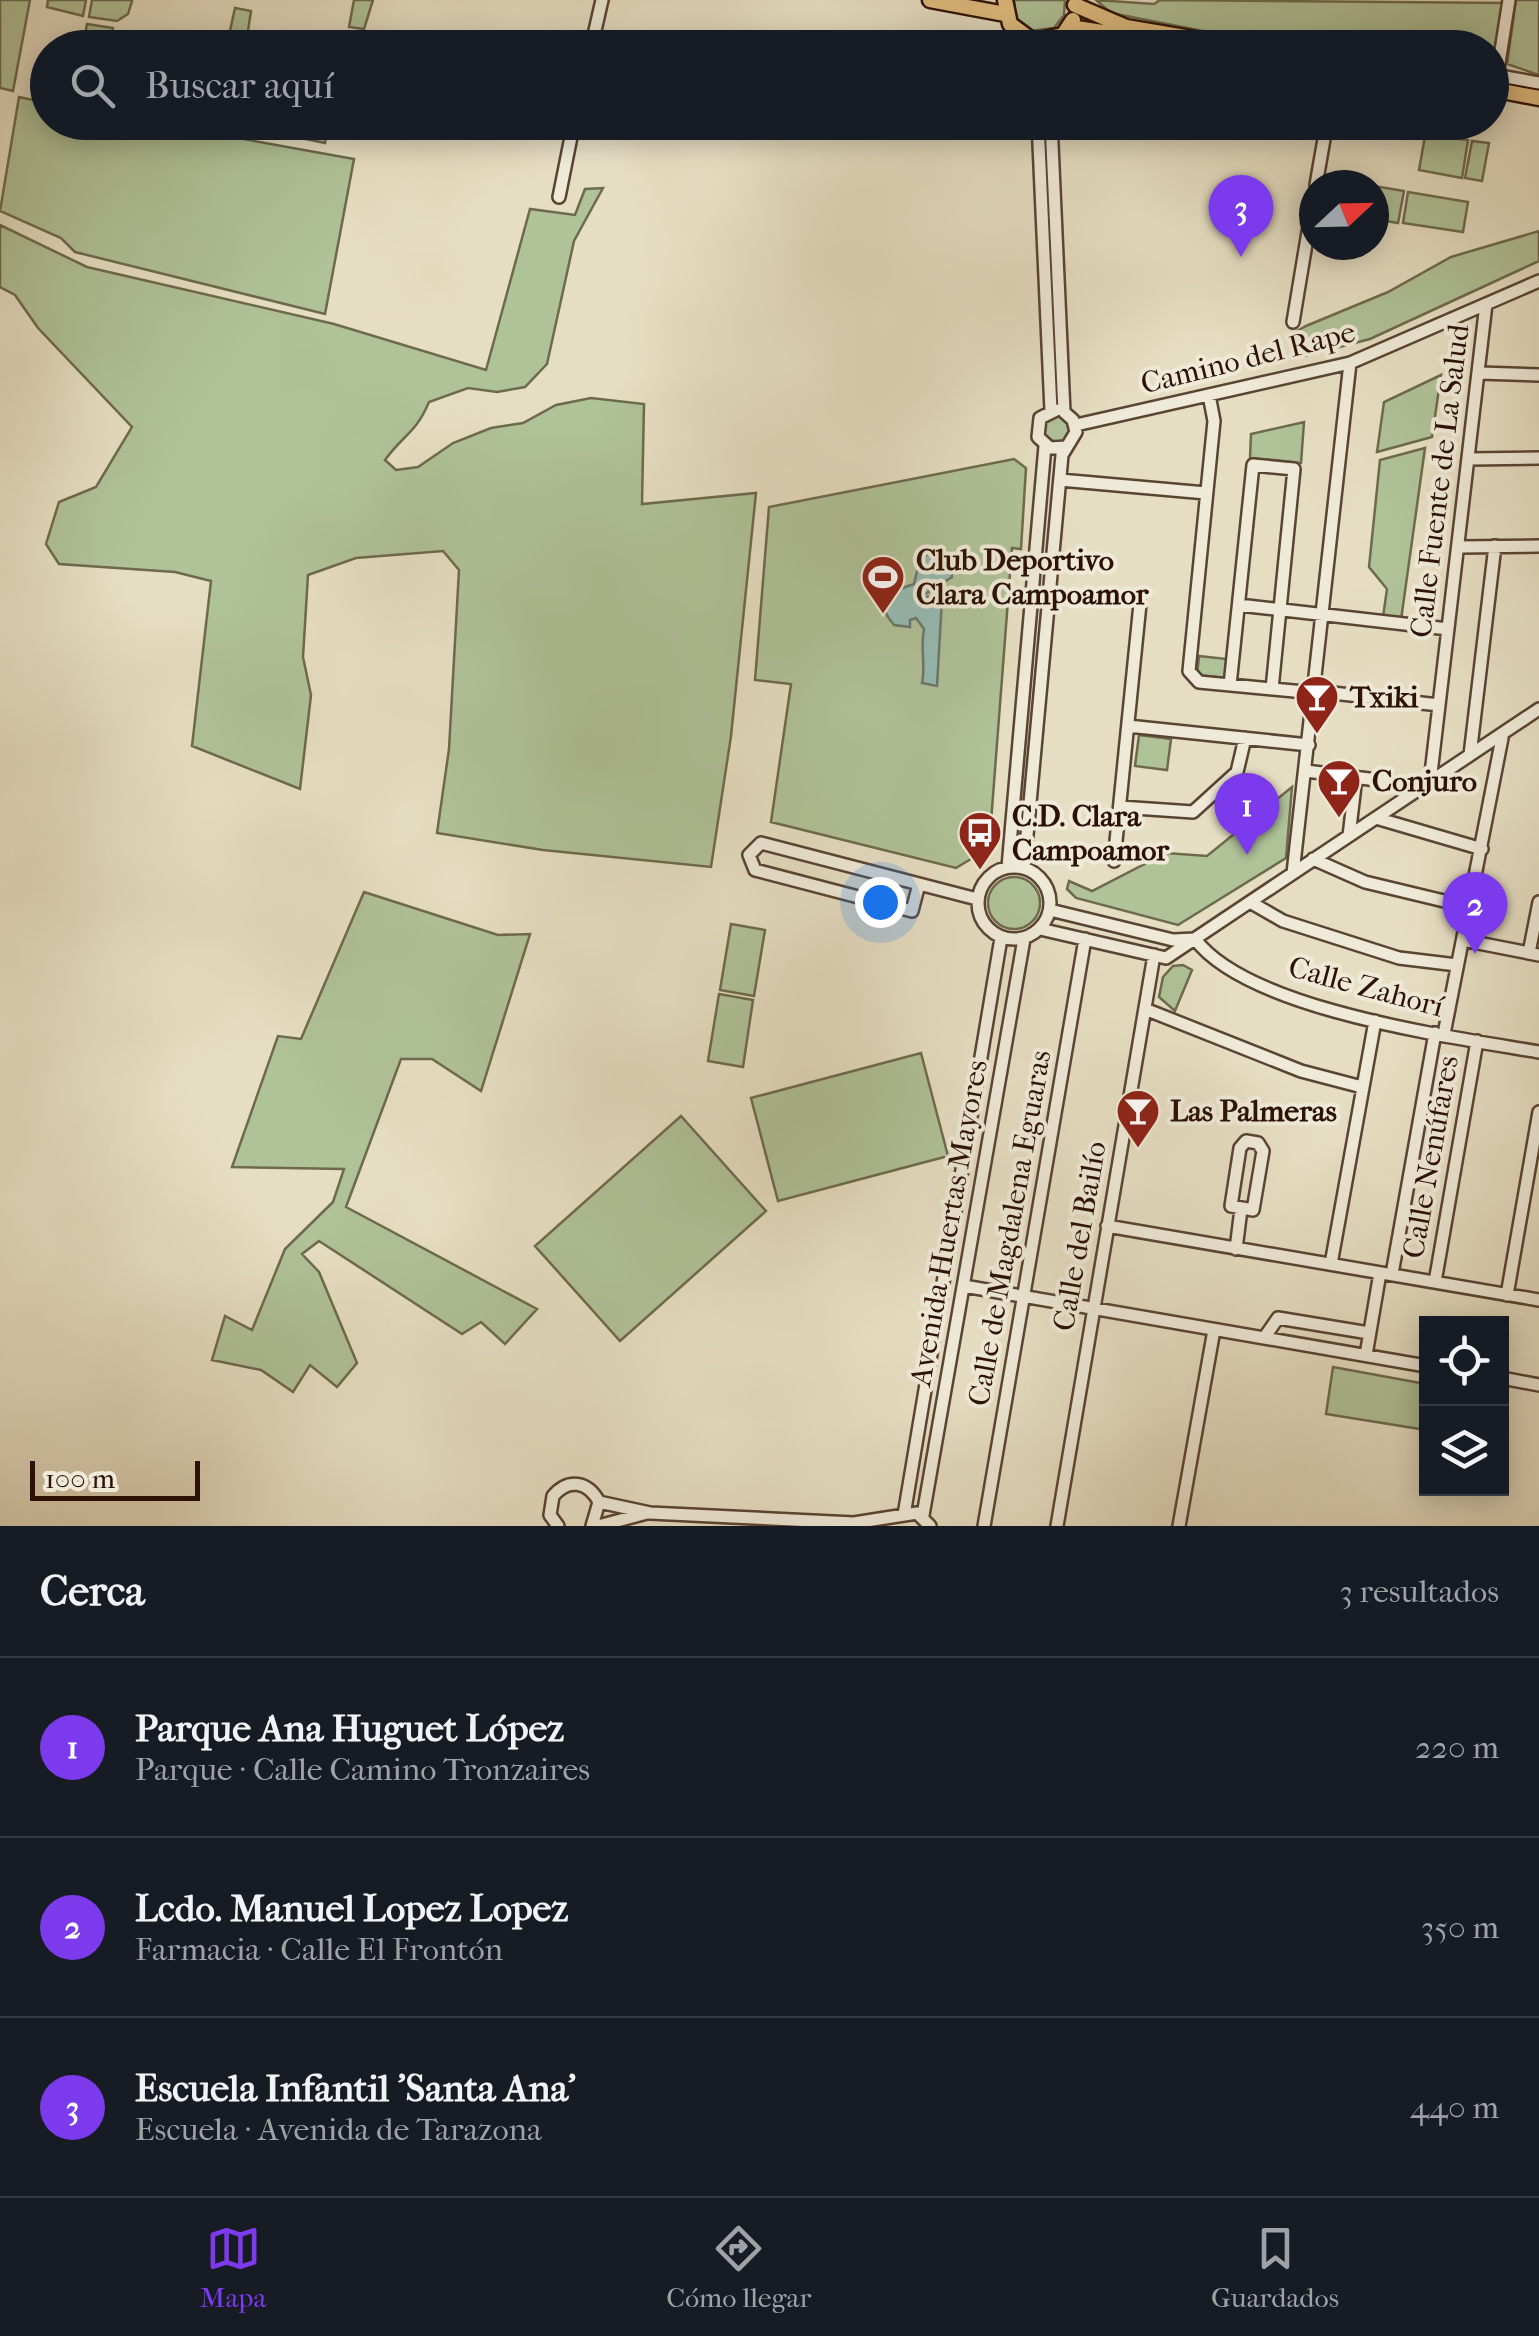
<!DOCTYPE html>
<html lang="es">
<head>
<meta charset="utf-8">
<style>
  :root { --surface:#171b24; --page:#20242c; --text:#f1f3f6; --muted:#9ea1a6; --line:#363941; --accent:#7c3aed }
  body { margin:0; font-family:"IM FELL French Canon",serif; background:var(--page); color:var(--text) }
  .controls { position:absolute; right:30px; bottom:30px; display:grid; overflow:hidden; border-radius:0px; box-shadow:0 5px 25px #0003 }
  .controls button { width:90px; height:90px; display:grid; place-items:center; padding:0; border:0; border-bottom:2px solid var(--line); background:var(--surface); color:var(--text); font:50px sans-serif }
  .compass { position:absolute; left:1299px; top:170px; width:90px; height:90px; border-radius:50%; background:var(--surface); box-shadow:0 5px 25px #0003; rotate:68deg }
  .scale { position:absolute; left:30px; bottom:25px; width:170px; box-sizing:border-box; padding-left:10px; border:5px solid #2c1104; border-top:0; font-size:28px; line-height:35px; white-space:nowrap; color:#2c1104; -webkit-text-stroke:8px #efead8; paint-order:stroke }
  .you { position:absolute; left:880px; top:902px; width:35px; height:35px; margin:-25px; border:8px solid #fff; border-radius:50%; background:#1a73e8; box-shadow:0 0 0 15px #1a73e833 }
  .badge { display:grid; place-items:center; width:65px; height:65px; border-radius:50%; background:var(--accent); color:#fff; font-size:32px; font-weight:700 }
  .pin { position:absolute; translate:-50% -82px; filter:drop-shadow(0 2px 5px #0008) }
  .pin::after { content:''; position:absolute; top:52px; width:35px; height:30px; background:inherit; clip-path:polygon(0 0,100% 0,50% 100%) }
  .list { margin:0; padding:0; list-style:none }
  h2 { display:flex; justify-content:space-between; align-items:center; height:130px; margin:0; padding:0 40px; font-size:42px }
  h2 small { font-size:32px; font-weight:400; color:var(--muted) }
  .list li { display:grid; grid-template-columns:65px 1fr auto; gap:30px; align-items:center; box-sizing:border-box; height:180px; padding:0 40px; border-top:2px solid var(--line) }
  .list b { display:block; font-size:38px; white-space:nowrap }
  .list p { margin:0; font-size:32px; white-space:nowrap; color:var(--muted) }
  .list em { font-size:32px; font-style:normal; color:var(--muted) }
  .icon { flex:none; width:55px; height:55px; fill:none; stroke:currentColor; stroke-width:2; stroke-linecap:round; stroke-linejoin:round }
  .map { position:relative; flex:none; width:1539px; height:1526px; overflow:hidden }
  .search { position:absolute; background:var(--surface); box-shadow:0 5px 25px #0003; left:30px; right:30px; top:30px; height:110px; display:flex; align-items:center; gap:25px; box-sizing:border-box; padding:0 35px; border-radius:55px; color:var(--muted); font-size:38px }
  .sheet { height:670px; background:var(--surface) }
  nav { display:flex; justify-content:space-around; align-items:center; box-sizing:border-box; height:140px; border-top:2px solid var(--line); background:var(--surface); font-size:28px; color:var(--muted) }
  nav a { display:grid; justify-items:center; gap:5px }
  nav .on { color:var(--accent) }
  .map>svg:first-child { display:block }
  .green { fill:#b0c298; stroke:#6e6a4e; stroke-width:2.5 }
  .water { fill:#96bcb4; stroke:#6c786e; stroke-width:2.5 }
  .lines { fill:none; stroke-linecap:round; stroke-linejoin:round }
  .minor-casing { stroke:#5a4434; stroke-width:16 }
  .major-casing { stroke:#2c1104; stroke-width:19 }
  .minor { stroke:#efead8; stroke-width:11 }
  .major { stroke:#e3bf82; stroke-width:14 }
  .labels { text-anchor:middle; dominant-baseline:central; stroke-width:8; stroke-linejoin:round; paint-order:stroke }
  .street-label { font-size:30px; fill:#2c1104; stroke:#efead8 }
  .poi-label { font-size:30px; font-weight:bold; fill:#2c1104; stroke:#efead8; text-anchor:start }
</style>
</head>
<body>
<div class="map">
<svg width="1539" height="1526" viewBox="0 0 1539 1526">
  <rect width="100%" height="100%" fill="#e6dec3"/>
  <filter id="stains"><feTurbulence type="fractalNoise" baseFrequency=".002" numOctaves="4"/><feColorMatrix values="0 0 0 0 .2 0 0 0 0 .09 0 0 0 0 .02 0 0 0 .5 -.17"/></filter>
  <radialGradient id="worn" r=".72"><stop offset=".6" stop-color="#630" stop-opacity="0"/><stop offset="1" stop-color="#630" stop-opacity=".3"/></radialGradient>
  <path class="green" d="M0 0H30L13 91 0 88Z
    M48 0H86L83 16 47 7Z
    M92 0H131L132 1 128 14 117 21 89 17Z
    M354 0H373L364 29 349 27Z
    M1014 0H1065L1064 15 1054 28 1029 31 1016 19Z
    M1096 0 1154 4 1160 0 1507 3 1492 66V48L1285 47 1111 13Z
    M1516 0H1539V75L1507 64Z
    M235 8 251 11 246 44 228 40Z
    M87 24 113 28 110 47H83Z
    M19 97 47 103 48 122 155 123 354 159 325 314 75 252 61 238 0 211Z
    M223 123 294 122V123L287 134Z
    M301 123H328L325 143 305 139Z
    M1427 125 1452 129 1451 138 1468 140 1462 178 1419 170Z
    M1472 141 1489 143 1482 181 1465 178Z
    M1374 186 1404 191 1398 223 1374 219Z
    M603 188 574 241 547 364 525 387 497 392 468 388 429 402C416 433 403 435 385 460L396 470 418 467 453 443 491 428 523 423 556 405 591 398 644 404 642 504 756 493 731 736 711 867 543 850 437 833 449 749 459 570 443 551 356 558 308 575 303 657 311 695 300 789 192 746 211 581 175 572 59 564 46 544 59 502 96 487 132 427 38 328 15 295 0 287V225L87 267 334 324 486 370 530 209 575 215 585 189Z
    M1408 192 1468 202 1463 232 1403 223Z
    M1539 231V261L1370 339 1293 359 1297 331 1306 326 1388 292 1451 257Z
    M1441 375 1432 437 1377 452 1384 402Z
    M1043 430a14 14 0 1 1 28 0a14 14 0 1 1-28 0Z
    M1304 422 1301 463 1250 458 1251 434Z
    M1425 448 1401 620 1383 617 1387 589 1369 567 1380 460Z
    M1014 459 1026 468 1021 549 1012 548 989 848 956 868 771 822 791 684 755 680 769 507Z
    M1199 656 1227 659 1225 678 1197 675Z
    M1139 735 1171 739 1167 770 1135 766Z
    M1292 787 1286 858 1178 925 1076 898 1067 889 1069 881 1092 891 1166 853 1207 856Z
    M988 903a26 26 0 1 1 52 0a26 26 0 1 1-52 0Z
    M364 892 498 935 530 934 481 1091 432 1059H401L346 1207 537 1309 505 1344 481 1322 462 1334 319 1241 302 1254 319 1272 357 1363 337 1387 310 1365 293 1392 261 1370 212 1360 225 1316 252 1330 285 1249 333 1202 344 1169 232 1167 278 1036 301 1039Z
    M731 924 765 930 754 996 720 990Z
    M1183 965 1192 970 1175 1011 1159 997 1163 977 1173 966Z
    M719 994 753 1000 743 1067 708 1061Z
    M921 1053 948 1156 778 1201 751 1098Z
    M681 1116 766 1211 620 1341 535 1246Z
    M1333 1367 1426 1384V1430L1326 1414Z"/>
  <path class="water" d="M930 553 951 567 952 577 922 596 942 599 937 686 922 683C926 667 920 649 924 629L916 618 910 620V627L894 625C884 613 881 607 888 593L914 584 920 559Z"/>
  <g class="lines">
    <defs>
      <path id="minor" d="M591 48 602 0
        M1494 75 1539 83
        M1497 76 1509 0
        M1038 122 1051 411
        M1316 185 1327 122
        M559 197 574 122
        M1293 322 1314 196
        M1480 373 1539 375
        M1209 395 1214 421 1189 671 1199 682 1315 693
        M1056 410 1040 418 1038 437 1050 448 1066 447
        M1076 425 1350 363 1539 281
        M1469 459 1539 458
        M1060 480 1206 493
        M1459 547 1539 546
        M1239 605 1448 629
        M1230 685 1253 465 1294 469 1272 689
        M1315 691 1439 705
        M1128 726 1309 745
        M1470 755 1495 546
        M1306 771 1424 786
        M1430 782 1486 304
        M1120 807 1193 812 1237 772 1245 738
        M1376 818 1482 849
        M1349 836 1356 777
        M1313 859 1365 882 1469 907
        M1114 861 1140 604
        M978 903a36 36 0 1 1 72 0a36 36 0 1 1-72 0Z
        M1008 867 1045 446
        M1024 868 1062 455 1076 432 1073 420 1064 412 1051 122
        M1293 873 1350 363
        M919 884 912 911 755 870 749 855 761 843 977 899
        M1250 902 1283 921 1399 958 1457 965
        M1050 910 1173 940 1195 939
        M1040 929 1166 958 1539 709
        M1195 939C1248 1010 1452 1037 1539 1052
        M1463 940 1539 955
        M1529 953 1539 902
        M1145 1009 1301 1071 1362 1087
        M1444 1034 1503 733
        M1246 1141 1258 1143 1263 1151 1253 1210 1231 1206 1240 1148Z
        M1107 1226 1539 1300
        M1236 1249 1241 1209
        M1331 1264 1375 1021
        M1392 1274 1435 1033
        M1435 1282 1477 1041
        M964 1286 1426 1366
        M1507 1295 1539 1112
        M1264 1338 1278 1318 1369 1333
        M1366 1355 1380 1273
        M1502 1378 1539 1385
        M599 1502 650 1513 854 1523 917 1513 930 1526
        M904 1515 1001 938
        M923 1515 1024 939
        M558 1526 550 1515 553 1496C568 1478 588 1481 599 1502L592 1526
        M598 1526 647 1513
        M984 1526 1085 939
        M1057 1526 1154 955
        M1179 1526 1214 1330"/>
      <path id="major" d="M930 0 1005 14
        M1005 0 1010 24 1033 41 1063 35 1073 20
        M1075 5 1126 27 1250 48
        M1070 27 1128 36
        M1492 89 1539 98"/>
    </defs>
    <use href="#minor" class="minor-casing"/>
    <use href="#major" class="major-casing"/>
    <use href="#minor" class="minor"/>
    <use href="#major" class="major"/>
  </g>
  <defs>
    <symbol id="stadium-pin" viewBox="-11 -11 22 30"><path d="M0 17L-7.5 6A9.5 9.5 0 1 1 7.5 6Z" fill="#8f2418" stroke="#efead8"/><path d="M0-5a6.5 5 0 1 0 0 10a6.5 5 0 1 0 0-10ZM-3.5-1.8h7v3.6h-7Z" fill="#fff"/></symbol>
    <symbol id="bar-pin" viewBox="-11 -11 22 30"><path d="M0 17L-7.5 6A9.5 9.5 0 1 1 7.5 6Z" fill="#8f2418" stroke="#efead8"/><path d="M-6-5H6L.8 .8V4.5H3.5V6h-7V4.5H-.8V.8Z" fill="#fff"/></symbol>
    <symbol id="bus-pin" viewBox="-11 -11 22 30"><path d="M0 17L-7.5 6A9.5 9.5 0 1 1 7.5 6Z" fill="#8f2418" stroke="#efead8"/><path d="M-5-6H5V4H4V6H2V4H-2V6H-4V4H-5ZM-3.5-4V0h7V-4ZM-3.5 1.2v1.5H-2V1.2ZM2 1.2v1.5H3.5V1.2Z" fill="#fff"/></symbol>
  </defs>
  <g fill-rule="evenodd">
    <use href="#stadium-pin" x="858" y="552" width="50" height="68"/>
    <use href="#bar-pin" x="1292" y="672" width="50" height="68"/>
    <use href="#bar-pin" x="1314" y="756" width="50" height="68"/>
    <use href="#bus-pin" x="955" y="808" width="50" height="68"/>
    <use href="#bar-pin" x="1113" y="1086" width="50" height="68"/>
  </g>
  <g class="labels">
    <g class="street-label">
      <text transform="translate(1248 358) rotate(-14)">Camino del Rape</text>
      <text transform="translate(1440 481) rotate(-83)">Calle Fuente de La Salud</text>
      <text transform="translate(1366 987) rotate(15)">Calle Zahorí</text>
      <text transform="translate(1431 1157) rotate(-80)">Calle Nenúfares</text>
      <text transform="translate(949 1223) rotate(-80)">Avenida Huertas Mayores</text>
      <text transform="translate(1010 1228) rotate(-80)">Calle de Magdalena Eguaras</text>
      <text transform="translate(1080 1236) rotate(-80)">Calle del Bailío</text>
    </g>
    <g class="poi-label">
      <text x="916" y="560">Club Deportivo<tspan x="916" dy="34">Clara Campoamor</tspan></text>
      <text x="1350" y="697">Txiki</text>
      <text x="1372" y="781">Conjuro</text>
      <text x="1012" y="816">C.D. Clara<tspan x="1012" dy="34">Campoamor</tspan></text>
      <text x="1170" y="1111">Las Palmeras</text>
    </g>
  </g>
  <rect width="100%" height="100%" filter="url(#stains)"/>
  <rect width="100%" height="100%" fill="url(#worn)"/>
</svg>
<div class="controls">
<button><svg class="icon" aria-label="locate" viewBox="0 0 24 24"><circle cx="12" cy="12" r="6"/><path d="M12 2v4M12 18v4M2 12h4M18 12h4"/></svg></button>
<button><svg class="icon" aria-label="layers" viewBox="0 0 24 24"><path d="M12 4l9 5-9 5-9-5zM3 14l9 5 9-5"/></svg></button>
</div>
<svg class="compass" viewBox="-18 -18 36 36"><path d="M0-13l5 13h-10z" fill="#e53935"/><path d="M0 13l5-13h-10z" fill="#9ea1a6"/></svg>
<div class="scale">100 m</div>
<div class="you"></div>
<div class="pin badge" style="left:1247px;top:855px">1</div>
<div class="pin badge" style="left:1475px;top:954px">2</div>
<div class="pin badge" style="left:1241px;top:257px">3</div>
<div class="search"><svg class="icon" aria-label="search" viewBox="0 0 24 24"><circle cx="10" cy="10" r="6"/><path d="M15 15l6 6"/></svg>Buscar aquí</div>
</div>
<section class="sheet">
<h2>Cerca<small>3 resultados</small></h2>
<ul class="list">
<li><span class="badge">1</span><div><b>Parque Ana Huguet López</b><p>Parque · Calle Camino Tronzaires</p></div><em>220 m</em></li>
<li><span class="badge">2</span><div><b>Lcdo. Manuel Lopez Lopez</b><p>Farmacia · Calle El Frontón</p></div><em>350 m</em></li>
<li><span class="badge">3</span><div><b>Escuela Infantil 'Santa Ana'</b><p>Escuela · Avenida de Tarazona</p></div><em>440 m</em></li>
</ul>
</section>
<nav>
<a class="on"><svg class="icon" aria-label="map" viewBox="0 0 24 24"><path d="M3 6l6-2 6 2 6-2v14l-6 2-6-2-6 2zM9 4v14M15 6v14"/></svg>Mapa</a>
<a><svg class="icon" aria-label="directions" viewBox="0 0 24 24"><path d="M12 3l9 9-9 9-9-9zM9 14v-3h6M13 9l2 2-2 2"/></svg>Cómo llegar</a>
<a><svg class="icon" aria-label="saved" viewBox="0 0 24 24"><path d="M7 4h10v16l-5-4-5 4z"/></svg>Guardados</a>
</nav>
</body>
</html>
